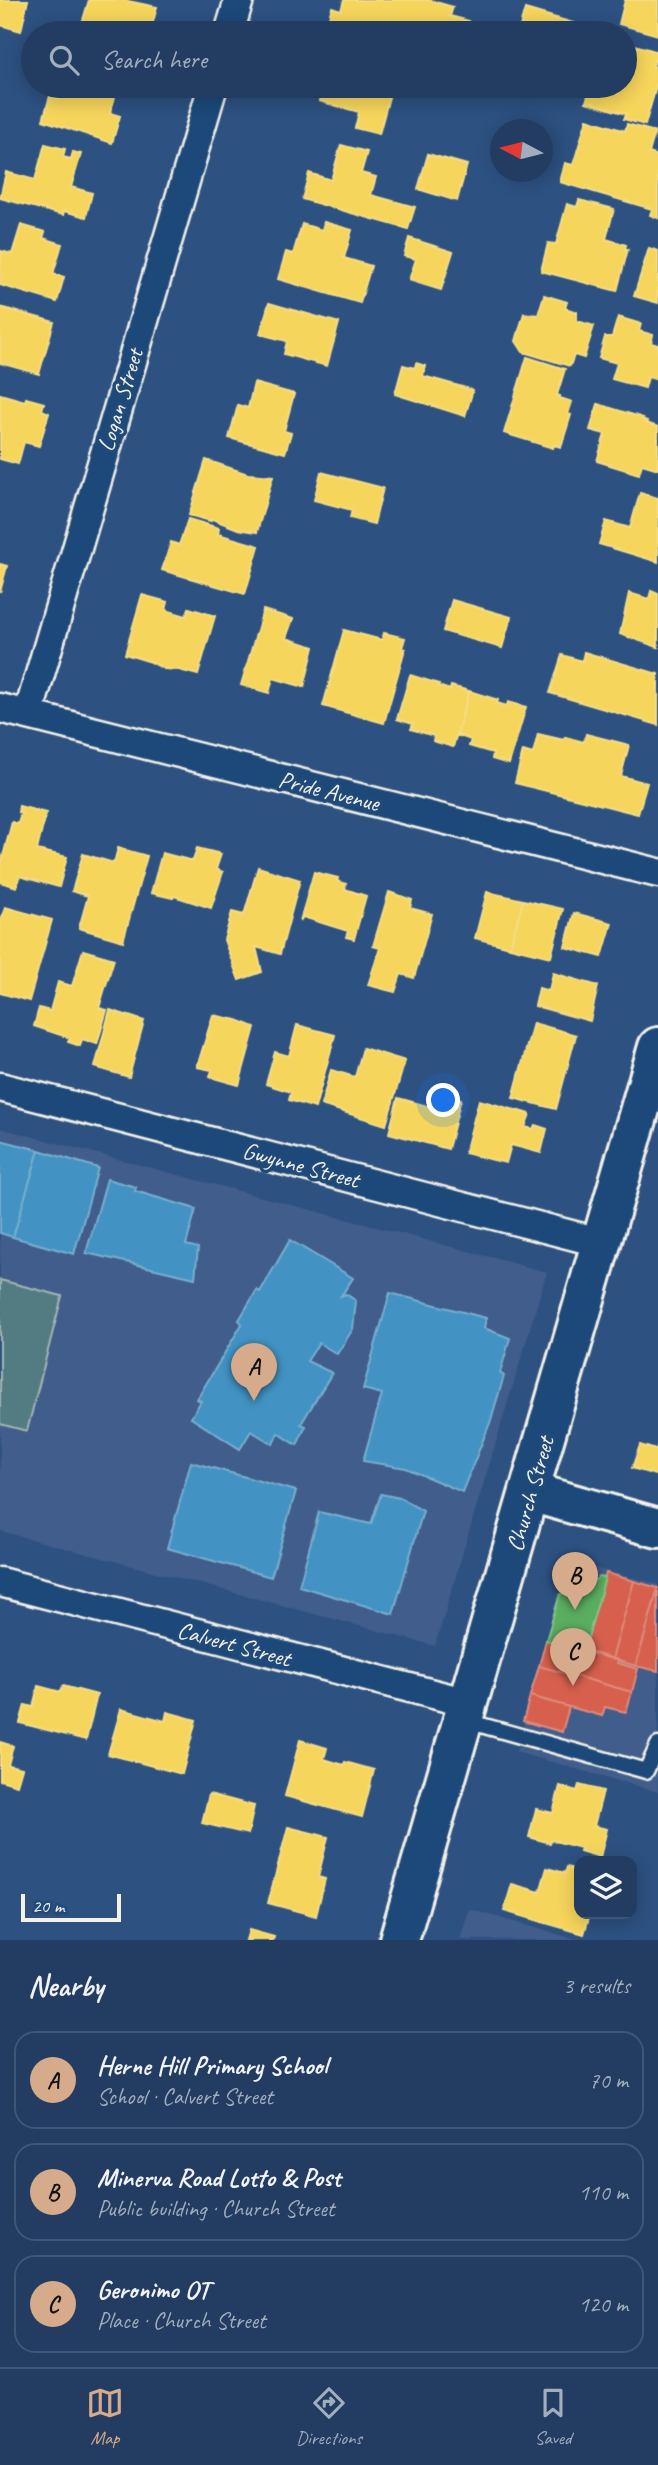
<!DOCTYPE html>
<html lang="en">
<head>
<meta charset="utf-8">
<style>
  :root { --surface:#223d61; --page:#2a4467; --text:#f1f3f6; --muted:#a2aebd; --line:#3f5676; --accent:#d6ab8b }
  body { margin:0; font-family:Caveat,sans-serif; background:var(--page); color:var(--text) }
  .controls { position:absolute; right:21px; bottom:21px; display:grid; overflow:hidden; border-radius:14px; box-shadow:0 4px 18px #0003 }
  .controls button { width:63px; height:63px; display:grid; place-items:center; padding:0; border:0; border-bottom:2px solid var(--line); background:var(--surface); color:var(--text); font:35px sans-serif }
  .compass { position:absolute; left:490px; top:119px; width:63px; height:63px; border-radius:50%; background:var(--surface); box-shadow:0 4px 18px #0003; rotate:277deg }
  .scale { position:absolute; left:21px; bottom:18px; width:100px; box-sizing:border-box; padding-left:7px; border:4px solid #f4f1e8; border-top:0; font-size:19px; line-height:24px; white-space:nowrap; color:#f4f1e8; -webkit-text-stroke:5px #1f4a7a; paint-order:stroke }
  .you { position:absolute; left:444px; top:1101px; width:24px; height:24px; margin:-18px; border:5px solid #fff; border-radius:50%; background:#1a73e8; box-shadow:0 0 0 10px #1a73e833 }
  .badge { display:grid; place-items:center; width:46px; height:46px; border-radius:50%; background:var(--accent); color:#111; font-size:23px; font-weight:700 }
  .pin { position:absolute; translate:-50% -58px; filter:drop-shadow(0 2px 4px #0008) }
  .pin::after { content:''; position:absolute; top:37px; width:24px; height:21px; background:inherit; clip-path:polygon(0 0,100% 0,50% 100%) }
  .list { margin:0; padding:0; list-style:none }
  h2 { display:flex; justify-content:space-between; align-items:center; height:91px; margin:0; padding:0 28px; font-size:30px }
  h2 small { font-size:23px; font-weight:400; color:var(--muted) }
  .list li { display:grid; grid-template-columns:46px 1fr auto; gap:21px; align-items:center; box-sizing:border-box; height:98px; margin:0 14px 14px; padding:0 14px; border:2px solid var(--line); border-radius:21px }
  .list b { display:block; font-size:26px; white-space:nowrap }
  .list p { margin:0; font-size:23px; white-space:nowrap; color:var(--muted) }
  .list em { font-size:23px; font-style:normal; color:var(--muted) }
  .icon { flex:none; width:38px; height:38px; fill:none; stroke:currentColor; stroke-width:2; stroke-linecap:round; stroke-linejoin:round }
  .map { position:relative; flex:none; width:658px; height:1940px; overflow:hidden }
  .search { position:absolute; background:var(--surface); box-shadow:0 4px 18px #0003; left:21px; right:21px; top:21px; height:77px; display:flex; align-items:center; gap:18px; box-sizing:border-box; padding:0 24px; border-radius:38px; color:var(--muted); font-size:26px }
  .sheet { height:427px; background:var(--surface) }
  nav { display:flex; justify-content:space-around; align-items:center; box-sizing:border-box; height:98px; border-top:2px solid var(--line); background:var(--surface); font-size:19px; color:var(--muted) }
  nav a { display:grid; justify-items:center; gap:4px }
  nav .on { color:var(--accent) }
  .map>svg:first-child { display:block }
  .built { fill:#415d8b }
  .green { fill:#527b82; stroke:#a3b6b5; stroke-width:2 }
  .homes { fill:#f6d55c; stroke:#f5dd86; stroke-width:2 }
  .shops { fill:#d6604d; stroke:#df8c7c; stroke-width:2 }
  .schools { fill:#4393c3; stroke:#78afce; stroke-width:2 }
  .public { fill:#5aae61; stroke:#88c28a; stroke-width:2 }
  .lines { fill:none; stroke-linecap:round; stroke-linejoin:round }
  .lane-casing { stroke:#f4f1e8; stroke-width:19 }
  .street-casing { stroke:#f4f1e8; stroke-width:33 }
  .secondary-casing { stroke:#f4f1e8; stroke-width:44 }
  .lane { stroke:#1f4a7a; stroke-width:14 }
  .street { stroke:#1f4a7a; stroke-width:28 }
  .secondary { stroke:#1f4a7a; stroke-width:38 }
  .labels { text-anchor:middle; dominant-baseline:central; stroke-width:7; stroke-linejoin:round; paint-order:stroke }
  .street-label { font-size:24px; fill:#f4f1e8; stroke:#1f4a7a }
</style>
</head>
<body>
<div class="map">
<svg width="658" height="1940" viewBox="0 0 658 1940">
  <rect width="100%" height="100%" fill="#2d5181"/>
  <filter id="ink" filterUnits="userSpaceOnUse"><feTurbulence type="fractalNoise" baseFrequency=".0143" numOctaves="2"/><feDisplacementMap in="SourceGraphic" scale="14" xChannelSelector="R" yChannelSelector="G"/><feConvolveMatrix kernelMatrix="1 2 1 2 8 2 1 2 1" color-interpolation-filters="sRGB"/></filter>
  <g filter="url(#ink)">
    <path class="built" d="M0 1128 547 1272 435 1646 0 1531Z
      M590 1567 658 1584V1792L516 1752 564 1579Z
      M469 1909 578 1940H460Z"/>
    <path class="green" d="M0 1280 62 1296 27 1431 0 1424Z"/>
    <path class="homes" d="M0 0H28L21 31 0 25Z
      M89 0H123L157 7 150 33H79Z
      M344 0H429L453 7 450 16 469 21 466 33H336L325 30 332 7 341 10Z
      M625 0H658V35L619 24Z
      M525 9 594 29 593 33H518Z
      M625 42 658 52 653 66 658 68V80L645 125 624 119 626 114 586 102 591 86H625Z
      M64 86H118L110 113 120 116 112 143 43 120 50 96 60 99Z
      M323 86H392L379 134 355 128 359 112 319 101Z
      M587 119 625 131 627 124 655 132 649 153 658 156V218L650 215 652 209 560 182 565 163 573 165Z
      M45 144 65 149 63 157 71 159 73 152 81 154 71 187 92 193 86 217 64 211 63 215 0 198 6 172 35 180Z
      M341 145 367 152 361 173 376 177 371 195 415 207 408 229 302 199 309 173 331 180Z
      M428 154 467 165 457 201 418 189Z
      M579 200 614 209 606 239 626 245 625 249H628L617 291 541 271 548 243 556 244 567 204 577 207Z
      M324 222 352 230 344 258 371 266 360 303 278 279 286 252 293 254 302 224 322 230Z
      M21 225 45 232 43 238 62 244 53 274 64 277 57 302 0 285 1 251 12 254Z
      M409 238 453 252 441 290 409 280 416 259 404 256Z
      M649 248 658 251V303L634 296Z
      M544 295 567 302 565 308 577 312V321L594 326 584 358 574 355 570 366 523 352 516 341 524 313 538 315Z
      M269 303 339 323 327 366 284 354 287 341 260 334Z
      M0 307 54 322 39 374 0 363Z
      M618 317 641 324 639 331 653 335 651 343 658 345V380L648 377 645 388 612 379 617 363 599 358 605 337H612Z
      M527 357 565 369 557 395 560 396V398L572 402 568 414 571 415 561 447 554 445 553 448 504 433Z
      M416 363 425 366 423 376 473 390 465 416 395 394 403 365 415 368Z
      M254 383 294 394 284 431 291 433 285 453 229 438 238 405 248 408Z
      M0 394 25 401 26 398 44 403 42 410 49 413 39 446 24 442 18 464 0 459Z
      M598 404 643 418 642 419 647 421 646 423 658 427V469L642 464 639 474 597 461 605 434 590 430Z
      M206 460 248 474 273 476 257 532 238 529 212 519 211 521 189 515Z
      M321 472 383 488 374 524 350 518 352 510 314 500Z
      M640 493 658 498V562L599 544 606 521 630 528Z
      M188 519 219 528 218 534 259 546 245 594 162 570 171 542 179 545Z
      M0 564 7 566 0 592Z
      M651 591 658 594V647L620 634 629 593 649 599Z
      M142 595 168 602 166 610 186 616 189 608 215 616 198 675 179 670 164 669 151 662 125 654Z
      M452 600 511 617 502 648 443 631Z
      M263 610 293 619 286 638 314 647 304 687 273 678 269 693 241 685Z
      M344 630 382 640 384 633 405 638 402 648 405 649 384 723 323 706Z
      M584 652 658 674V725L550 693 562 655 582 661Z
      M410 675 439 684 438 686 450 690 451 686 469 691 453 747 433 741 434 736 411 729 413 724 397 719Z
      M469 691 498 700 497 703 507 706 508 702 526 707 509 764 492 759 493 753 469 746 471 740 457 735Z
      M538 734 564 740 565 737 584 742 586 734 629 745 621 776 647 783 638 814 515 783 523 751 533 754Z
      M19 806 46 813 37 850 67 857 59 887 19 876 17 887 0 882V868L12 822 18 824 21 813 18 812Z
      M118 848 147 856 123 941 79 928 88 896 72 891 83 854 114 863Z
      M197 848 221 854 216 869 223 872 211 908 174 896 173 898 151 893 162 853 193 861Z
      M258 867 300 880 280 954 256 947 262 972 239 980 224 940 232 912 244 915Z
      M314 872 338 878 337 881 346 884 345 889 366 896 354 939 346 937 348 931 303 917 300 921Z
      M389 892 412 900 410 908 432 914 414 978 401 974 395 992 368 985 380 948 373 946Z
      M487 892 523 900 510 947 475 938Z
      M523 900 563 909 551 957 510 947Z
      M5 907 52 920 29 1001 0 993V925Z
      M574 913 612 923 602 957 565 947Z
      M83 950 114 959 99 1008 107 1010 97 1044 82 1039 80 1046 68 1042 70 1038 34 1026 39 1008 50 1011 58 982 72 986Z
      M553 973 598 986 590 1021 535 1006 539 988 549 991Z
      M110 1010 144 1021 129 1077 95 1067Z
      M213 1015 237 1020 255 1027 239 1085 210 1077 212 1070 197 1067Z
      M533 1023 576 1035 556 1109 513 1098Z
      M297 1025 335 1035 315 1108 289 1100 291 1092 266 1084 275 1052 289 1056Z
      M363 1048 405 1061 386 1125 321 1105 331 1070 355 1077Z
      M435 1092 461 1099 448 1149 389 1133 398 1098 431 1107Z
      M479 1100 530 1114 525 1127 533 1129 535 1125 547 1129 541 1153 511 1145 506 1163 465 1153Z
      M658 1443V1476L632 1468 640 1445 656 1450Z
      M38 1686 61 1692 63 1686 97 1695 86 1740 20 1723 25 1705 33 1707Z
      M121 1709 165 1721 167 1712 196 1720 182 1774 108 1754Z
      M300 1740 327 1748 324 1759 344 1765 345 1762 374 1770 362 1817 285 1796Z
      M0 1742 13 1746 8 1765 22 1768 17 1785 0 1780Z
      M579 1785 603 1791 594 1826 607 1829 600 1857 580 1851 581 1848 551 1840 550 1843 529 1837 536 1809 553 1813 560 1786 577 1791Z
      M209 1794 254 1806 248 1834 202 1823Z
      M288 1827 328 1837 318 1877 325 1879 316 1916 268 1903Z
      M567 1867 579 1871V1914H590L584 1934 504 1911 512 1884 540 1892 547 1868 565 1873Z
      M249 1930 274 1937 273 1940H246Z"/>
    <path class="shops" d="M606 1573 634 1581 612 1659 584 1651Z
      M634 1581 658 1588 636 1666 612 1659Z
      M657 1592H658V1671L636 1666Z
      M546 1640 618 1660 617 1663 638 1669 632 1692 539 1666Z
      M539 1666 632 1692 626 1712 605 1707 602 1716 530 1696Z
      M530 1696 569 1707 562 1732 523 1721Z"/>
    <path class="schools" d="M0 1140 39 1150 13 1237 0 1233Z
      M39 1150 98 1168 74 1254 13 1237Z
      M107 1179 136 1187 135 1191 196 1209 186 1245 198 1248 195 1278 86 1253Z
      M290 1240 353 1278 341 1296 346 1294 356 1301 353 1329 337 1354 319 1343 307 1361 332 1373 301 1424 306 1426 297 1445 278 1433 273 1444 251 1431 240 1449 191 1418 201 1401 197 1399 242 1324 239 1320 257 1290 260 1292Z
      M390 1293 486 1318 484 1328 510 1338 500 1373 504 1376 490 1423 462 1492 406 1468 363 1461 382 1394 363 1389Z
      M191 1462 296 1491 271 1577 167 1548Z
      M381 1494 400 1498 423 1511 393 1614 299 1586 319 1512 371 1524Z"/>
    <path class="public" d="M600 1577 605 1578 584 1651 546 1640 560 1594H562L564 1590 583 1580 586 1585Z"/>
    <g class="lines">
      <defs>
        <path id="lane" d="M463 1720 646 1771 658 1745"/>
        <path id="street" d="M229 33 239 0
          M0 708 658 873
          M28 715 213 86
          M0 1087 602 1243
          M0 1582 468 1703"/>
        <path id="secondary" d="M530 1492 658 1528
          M399 1940 658 1047"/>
      </defs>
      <use href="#lane" class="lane-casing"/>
      <use href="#street" class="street-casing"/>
      <use href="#secondary" class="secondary-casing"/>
      <use href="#lane" class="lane"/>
      <use href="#street" class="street"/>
      <use href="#secondary" class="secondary"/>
    </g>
  </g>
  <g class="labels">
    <g class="street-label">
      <text transform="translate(120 400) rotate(-73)">Logan Street</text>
      <text transform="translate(329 791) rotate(14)">Pride Avenue</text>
      <text transform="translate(301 1165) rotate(15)">Gwynne Street</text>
      <text transform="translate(530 1494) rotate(-74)">Church Street</text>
      <text transform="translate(234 1644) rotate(15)">Calvert Street</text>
    </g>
  </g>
</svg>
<div class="controls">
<button><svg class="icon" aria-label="layers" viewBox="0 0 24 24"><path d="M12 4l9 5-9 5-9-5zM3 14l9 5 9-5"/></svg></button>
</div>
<svg class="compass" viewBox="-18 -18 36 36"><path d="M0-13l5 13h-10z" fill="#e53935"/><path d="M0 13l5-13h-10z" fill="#a2aebd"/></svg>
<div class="scale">20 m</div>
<div class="you"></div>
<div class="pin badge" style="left:254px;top:1401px">A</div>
<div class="pin badge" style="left:575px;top:1610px">B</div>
<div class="pin badge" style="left:573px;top:1686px">C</div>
<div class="search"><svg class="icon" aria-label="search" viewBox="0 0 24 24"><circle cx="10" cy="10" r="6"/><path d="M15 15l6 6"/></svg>Search here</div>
</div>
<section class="sheet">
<h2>Nearby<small>3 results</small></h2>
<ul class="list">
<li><span class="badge">A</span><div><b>Herne Hill Primary School</b><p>School · Calvert Street</p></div><em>70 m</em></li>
<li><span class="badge">B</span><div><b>Minerva Road Lotto &amp; Post</b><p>Public building · Church Street</p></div><em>110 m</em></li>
<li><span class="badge">C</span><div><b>Geronimo OT</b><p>Place · Church Street</p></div><em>120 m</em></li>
</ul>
</section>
<nav>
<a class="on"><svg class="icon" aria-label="map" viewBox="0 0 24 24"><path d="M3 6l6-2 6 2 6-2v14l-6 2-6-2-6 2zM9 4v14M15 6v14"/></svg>Map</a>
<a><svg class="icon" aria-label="directions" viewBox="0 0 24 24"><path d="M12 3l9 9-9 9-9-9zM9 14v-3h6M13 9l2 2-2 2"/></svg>Directions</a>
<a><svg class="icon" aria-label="saved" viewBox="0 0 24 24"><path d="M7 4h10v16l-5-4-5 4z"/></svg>Saved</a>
</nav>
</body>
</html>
